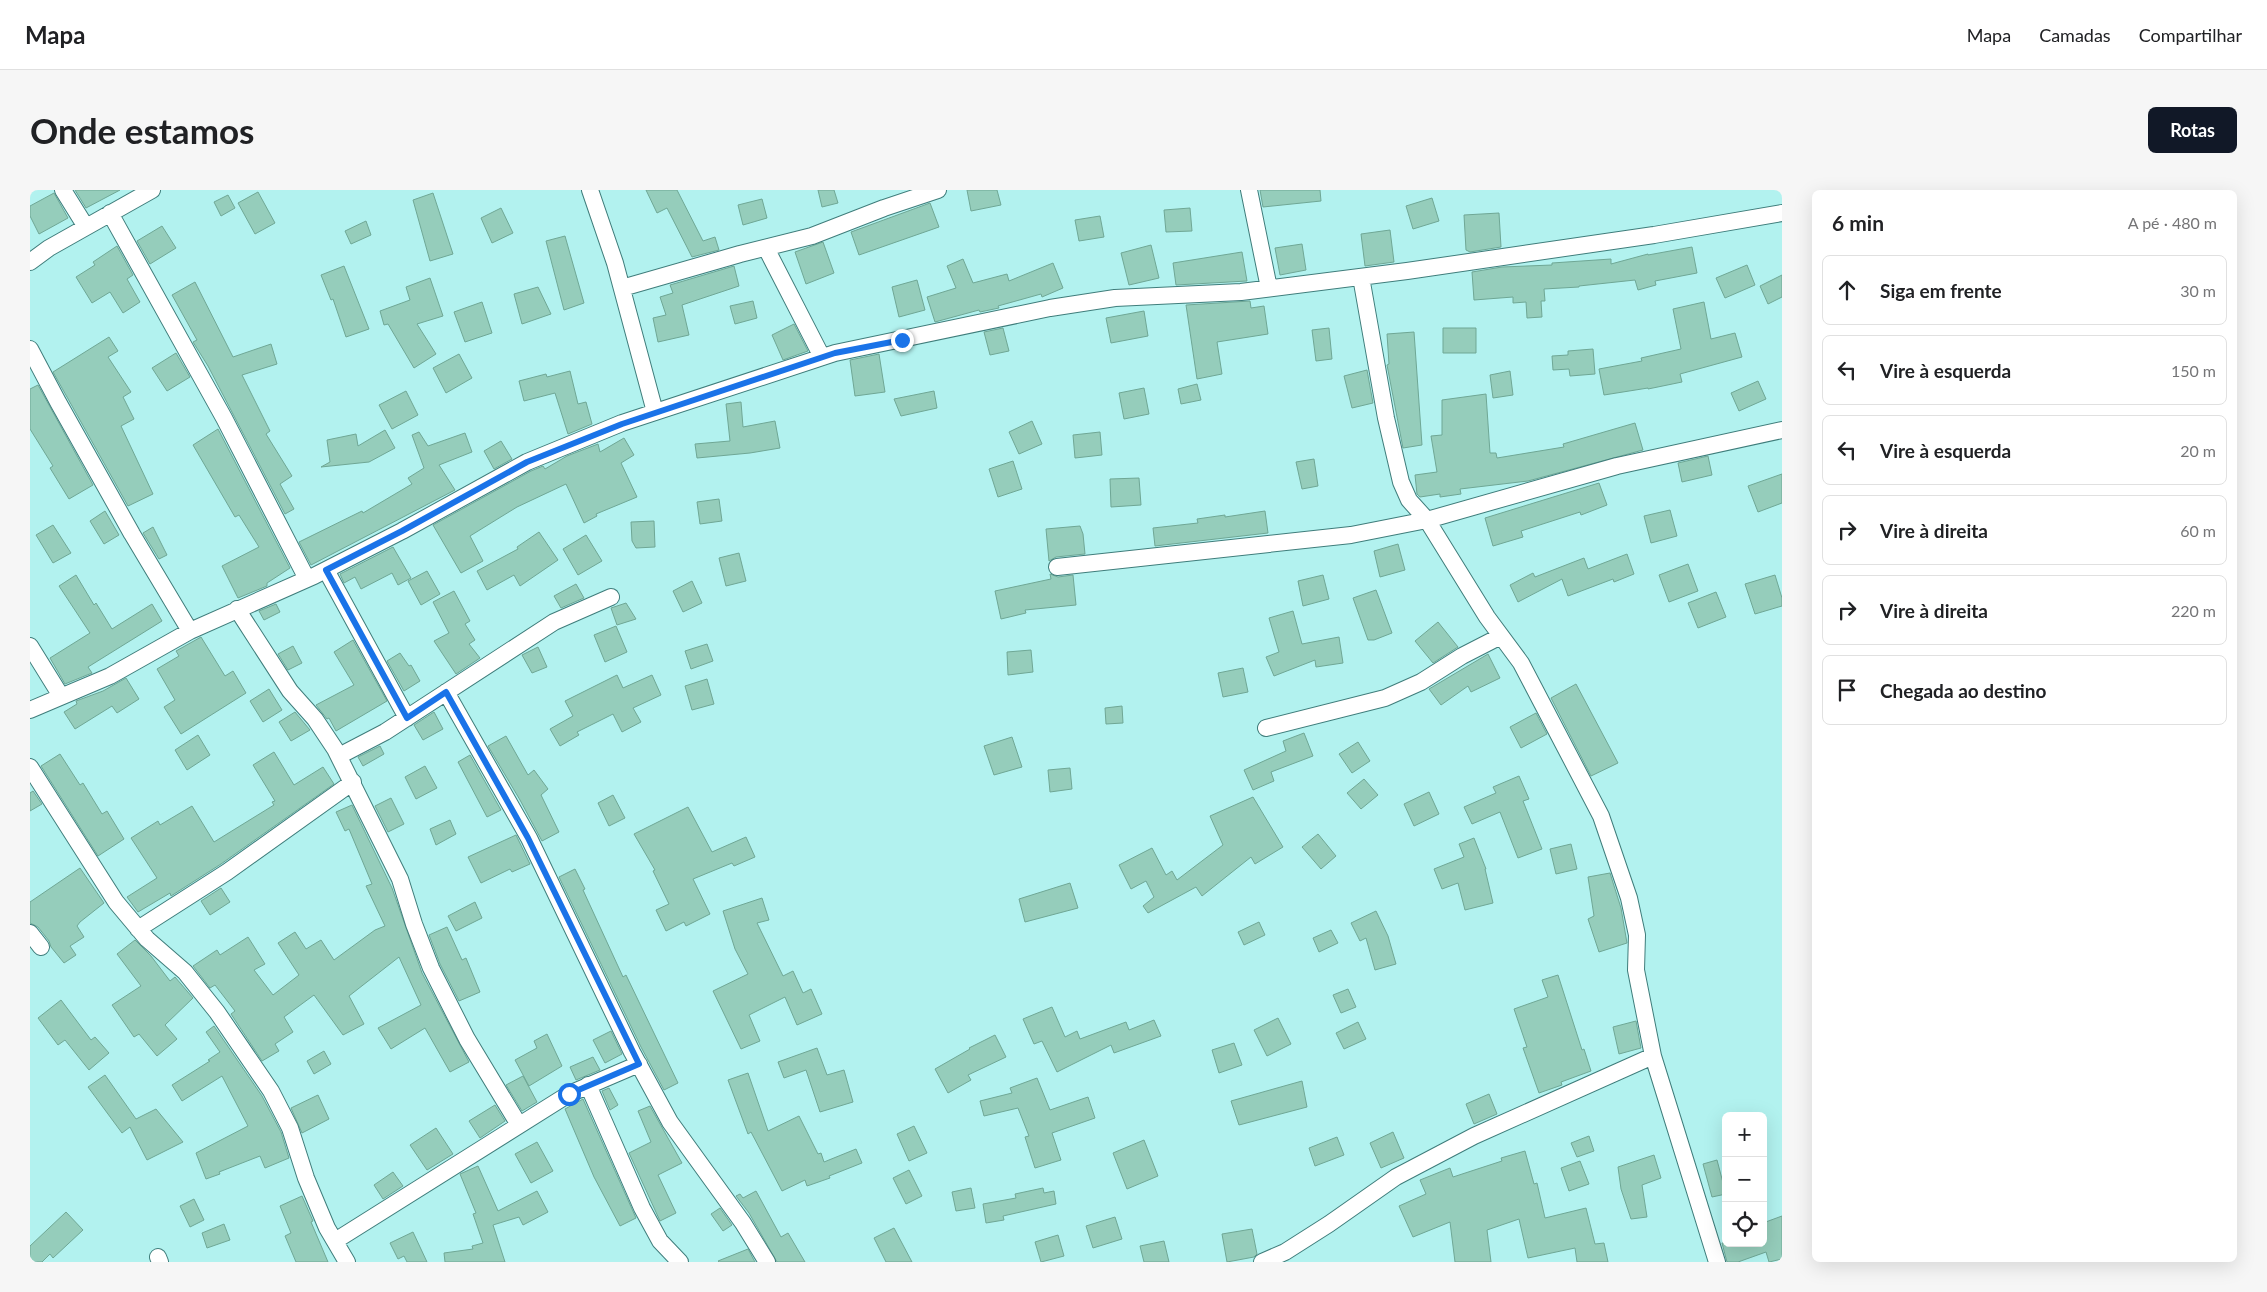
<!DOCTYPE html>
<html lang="pt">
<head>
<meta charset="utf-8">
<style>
  :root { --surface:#fff; --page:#f6f6f6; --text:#202124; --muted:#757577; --line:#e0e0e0; --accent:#111827 }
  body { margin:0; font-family:Lato,sans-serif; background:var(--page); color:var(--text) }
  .controls { position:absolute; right:15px; bottom:15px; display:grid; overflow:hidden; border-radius:8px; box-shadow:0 5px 20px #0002 }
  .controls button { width:45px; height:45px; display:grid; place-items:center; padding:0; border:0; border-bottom:1px solid var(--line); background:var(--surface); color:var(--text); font:25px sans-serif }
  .stop { position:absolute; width:15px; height:15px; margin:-11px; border:4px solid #1a73e8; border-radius:50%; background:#fff }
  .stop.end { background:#1a73e8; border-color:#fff; box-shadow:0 1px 5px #0008 }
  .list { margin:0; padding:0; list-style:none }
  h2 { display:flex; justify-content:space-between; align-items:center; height:65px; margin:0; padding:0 20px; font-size:21px }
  h2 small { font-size:16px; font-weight:400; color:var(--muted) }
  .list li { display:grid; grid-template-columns:32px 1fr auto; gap:15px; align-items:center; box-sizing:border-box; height:70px; margin:0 10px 10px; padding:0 10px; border:1px solid var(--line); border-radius:8px }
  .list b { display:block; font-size:19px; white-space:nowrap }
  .list em { font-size:16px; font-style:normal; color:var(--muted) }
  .icon { flex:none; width:28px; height:28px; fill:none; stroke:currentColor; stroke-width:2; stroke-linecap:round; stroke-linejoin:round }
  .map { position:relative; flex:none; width:1752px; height:1072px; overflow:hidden; border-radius:8px }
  header { display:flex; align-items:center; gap:30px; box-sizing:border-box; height:70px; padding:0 25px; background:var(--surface); border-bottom:1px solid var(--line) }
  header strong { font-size:24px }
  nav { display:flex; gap:28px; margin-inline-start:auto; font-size:18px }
  .intro { display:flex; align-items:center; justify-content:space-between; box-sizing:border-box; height:120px; padding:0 30px }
  h1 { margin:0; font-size:35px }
  .button { padding:12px 22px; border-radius:8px; background:var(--accent); color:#fff; font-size:18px; font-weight:700 }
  main { display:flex; gap:30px; padding:0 30px }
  aside { flex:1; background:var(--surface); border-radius:8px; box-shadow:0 5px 20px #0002 }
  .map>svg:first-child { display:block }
  .building { fill:#95cdbb; stroke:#6fa795 }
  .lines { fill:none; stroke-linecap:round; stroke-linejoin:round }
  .minor-casing { stroke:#3f7d7b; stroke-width:18 }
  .minor { stroke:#fff; stroke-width:16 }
  .route { stroke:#1a73e8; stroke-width:6 }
</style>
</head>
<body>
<header>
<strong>Mapa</strong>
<nav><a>Mapa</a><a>Camadas</a><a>Compartilhar</a></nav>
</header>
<div class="intro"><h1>Onde estamos</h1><a class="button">Rotas</a></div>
<main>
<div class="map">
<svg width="1752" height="1072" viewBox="0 0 1752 1072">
  <rect width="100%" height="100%" fill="#b2f2ef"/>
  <path class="building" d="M45 0H90L56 18Z
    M616 0H647L673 51 685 47 689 60 662 67 637 18 627 23Z
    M788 0H804L808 13 792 17Z
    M937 0H967L971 15 941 21Z
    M1230 0H1290L1291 11 1233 17Z
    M228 2 245 33 225 44 208 13Z
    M24 3 38 28 9 44 0 26V16Z
    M403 3 423 64 400 71 383 10Z
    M198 5 205 18 191 26 184 12Z
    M1402 8 1409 31 1383 39 1376 16Z
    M732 9 737 28 713 35 708 15Z
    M900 13 909 37 829 65 821 42Z
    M471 18 483 43 462 53 451 28Z
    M1160 18 1162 41 1136 42 1134 20Z
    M1469 23 1471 57 1440 62 1436 60 1434 25Z
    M1070 26 1074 47 1049 51 1045 30Z
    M336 31 341 45 321 54 315 41Z
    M132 36 146 58 120 74 107 51Z
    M1360 40 1364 72 1335 76 1331 44Z
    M535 46 554 113 534 120 516 51Z
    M793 52 804 83 776 94 765 62Z
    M1272 54 1276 80 1250 85 1245 58Z
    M1121 55 1129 88 1099 95 1091 63Z
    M87 56 103 85 97 89 110 112 93 123 80 102 62 113 46 87 65 75 63 72Z
    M1662 57 1667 83 1625 91 1626 95 1608 100 1605 90 1549 96V97L1514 99 1515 111H1511L1512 127 1497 128 1496 112 1483 113V107L1444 110 1442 82 1472 77 1522 75V73L1581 69V74L1618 64V65Z
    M1212 62 1217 91 1146 95 1143 73Z
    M933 69 943 93 977 84 979 91 1023 73 1033 98 1012 107 1011 104 968 116 969 118 950 122 949 120 905 132 897 107 926 98 917 76Z
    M1717 75 1725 95 1695 108 1686 88Z
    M314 76 339 139 316 147 303 109 301 110 291 85Z
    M704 76 709 96 652 115 659 145 628 152 623 128 636 125 630 107 643 103 640 95Z
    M1752 85V107L1738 114 1730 96Z
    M400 88 413 126 387 134 406 164 384 178 358 134 354 135 350 121 380 110 376 97Z
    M887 90 895 120 869 127 862 97Z
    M165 92 203 167 241 154 247 174 212 185 240 241 236 244 262 286 250 294 264 319 255 324 178 176 163 152 167 150 142 105Z
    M508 97 521 124 492 134 484 104Z
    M723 111 727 128 705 134 700 116Z
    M1220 111 1221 118 1234 116 1238 144 1187 152 1192 184 1167 189 1156 115Z
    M452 112 462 143 435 152 424 122Z
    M1674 112 1681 149 1705 143 1712 167 1650 184 1652 192 1618 199V198L1574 205 1569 179 1612 171 1611 168 1651 159 1643 119Z
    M1114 121 1118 146 1081 153 1076 128Z
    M764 134 778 161 753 170 742 145Z
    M973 138 979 161 960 165 954 142Z
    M1299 138 1302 169 1286 171 1282 140Z
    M1413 138H1446V163H1413Z
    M1384 142 1392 255 1373 258 1357 175 1359 174 1357 144Z
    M79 147 88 161 78 167 101 202 93 207 104 229 91 236 123 304 98 316 23 182Z
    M1563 159 1565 184 1540 186 1539 179 1523 180 1522 166 1538 165V161Z
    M146 163 160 187 137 201 122 178Z
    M429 164 442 188 416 203 403 178Z
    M849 164 855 202 825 206 820 170Z
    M1337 180 1343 213 1322 218 1314 186Z
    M540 181 548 214 556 212 562 234 538 244 525 203 494 211 489 191 516 184 517 187Z
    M1480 181 1483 205 1463 208 1460 185Z
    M1728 191 1736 209 1709 221 1701 203Z
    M1167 194 1171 210 1151 214 1148 199Z
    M8 195 63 295 39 309 20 278 23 276 0 239V199Z
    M1114 198 1119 224 1094 229 1089 203Z
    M376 201 388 225 362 239 349 215Z
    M904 201 907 218 871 226 864 209Z
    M1456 204 1460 263H1466L1467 268 1534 257 1533 254 1605 233 1613 260 1498 291 1430 299 1431 304 1410 307V304L1390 307 1387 304 1385 285 1407 282 1401 246 1412 245V210Z
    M711 212 713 237 745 231 750 258 720 263 667 268 665 254 700 251 696 214Z
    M1002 231 1012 254 989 264 979 242Z
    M188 239 260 378 237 393V396L208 408 192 376 229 357 209 325 205 327 163 255Z
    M355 240 365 258 339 272 291 277 300 272 297 250 326 244 328 256Z
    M389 242 398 256 435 243 442 262 409 275 425 300 281 375 269 352 332 321 333 323 382 294 378 288 394 278 382 245Z
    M1070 242 1072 265 1045 268 1043 245Z
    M594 248 604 265 591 273 607 307 566 324 567 326 554 333 536 294 487 317 440 346 453 371 431 383 403 335 501 281 513 276 515 279 537 266 568 254 570 262Z
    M471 251 482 269 464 279 454 261Z
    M1678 266 1682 285 1652 292 1648 273Z
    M1284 269 1288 296 1272 299 1266 272Z
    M983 271 992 299 968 307 959 279Z
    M1752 284V313L1728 322 1718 296Z
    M1109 288 1111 315 1081 317 1080 289Z
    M1569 293 1577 315 1551 325 1550 322 1491 341 1493 347 1463 356 1455 328Z
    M689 309 692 331 670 334 667 312Z
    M1640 320 1647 346 1621 353 1614 326Z
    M75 321 89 345 74 354 60 331Z
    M1235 321 1238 343 1125 356 1123 338 1168 333 1167 329 1195 325V327Z
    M624 331 625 357 606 358 602 351 601 332Z
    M23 335 41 363 23 373 6 345Z
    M1050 336 1053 344 1055 364 1026 367 1019 371 1016 339Z
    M123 337 137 365 129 369 113 343Z
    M509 342 528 370 490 396 484 385 457 400 447 381 488 359 487 357Z
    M556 345 572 371 548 385 533 359Z
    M1368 354 1375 380 1350 387 1344 361Z
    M363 357 381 388 368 395 362 383 331 399 325 387 314 393 310 384Z
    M709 363 716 391 696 396 689 368Z
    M1597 364 1604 384 1584 392 1583 389 1538 406 1532 389 1488 412 1480 395 1503 383 1505 387 1554 368 1558 379Z
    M1658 374 1668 401 1639 412 1629 385Z
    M397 381 410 404 391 415 378 391Z
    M1020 384 1028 387 1043 385 1046 415 995 420 996 423 971 429 965 401 1021 389Z
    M46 385 64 415 66 413 82 439 122 414 132 431 58 477 62 483 35 494 20 468 60 443 29 396Z
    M1293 385 1299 409 1273 416 1268 391Z
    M1745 385 1752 408V416L1725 424 1715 394Z
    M662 391 672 413 653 422 643 401Z
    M546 394 554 408 531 418 524 406Z
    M1346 400 1362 443 1344 450H1338L1323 408Z
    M424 401 440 431 435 434 445 450 439 454 450 468 426 484 404 451 419 443 403 412Z
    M1686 402 1696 427 1668 438 1658 413Z
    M596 413 606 429 587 435 581 418Z
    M246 414 250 422 234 430 229 421Z
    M1263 421 1272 454 1309 447 1313 473 1286 477 1285 470 1244 486 1236 467 1249 462 1239 428Z
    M1408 432 1428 457 1403 473 1385 451Z
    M586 436 597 462 575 472 564 445Z
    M171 447 195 486 203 481 216 503 151 544 134 517 145 510 127 479 149 466 146 461Z
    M323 450 357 511 306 541 299 528 297 529 286 515 324 495 304 462Z
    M677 454 683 471 661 479 655 461Z
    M263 456 272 473 258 480 248 464Z
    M508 457 517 477 502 483 492 465Z
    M1001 460 1003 482 978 485 977 462Z
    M370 463 379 476 381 475 390 491 374 501 357 471Z
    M1458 464 1470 488 1441 502 1438 496 1411 515 1399 499Z
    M1213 478 1218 502 1193 507 1188 483Z
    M587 485 593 498 622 485 631 505 603 518 611 532 592 542 583 524 547 542 549 545 530 556 520 539 543 526 535 511Z
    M96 488 109 509 87 523 82 516 45 539 34 522 47 514 46 511 73 501Z
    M677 489 684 514 662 520 655 496Z
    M1546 494 1588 573 1561 586 1521 508Z
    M239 499 252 520 233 532 220 511Z
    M1092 516 1093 533 1076 534 1075 518Z
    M265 522 280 540 261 551 249 532Z
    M404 522 413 539 393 550 384 535Z
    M1506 523 1517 544 1491 558 1480 537Z
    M1274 543 1283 566 1241 582 1244 591 1223 600 1214 580 1256 561 1253 551Z
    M168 545 180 565 157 580 145 560Z
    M476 546 498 585 504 580 518 599 511 605 529 642 512 651 490 610 458 556Z
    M982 547 992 577 964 585 954 556Z
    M1328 552 1340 571 1322 583 1309 564Z
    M350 556 354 564 333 576 328 567Z
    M244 562 264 595 293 577 304 594 191 674 141 706 140 703 108 722 97 707 127 688 101 648 128 631 130 635 162 616 184 652 244 615 242 612 245 611 223 575Z
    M30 564 50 595 53 593 72 624 77 621 94 649 68 666 11 576Z
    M440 565 471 620 457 627 428 572Z
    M395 576 407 598 386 609 375 587Z
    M1040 578 1042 599 1020 602 1018 580Z
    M1489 586 1499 609 1493 611 1512 659 1488 668 1470 622 1442 634 1434 617 1466 603 1463 597Z
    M1334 589 1348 605 1331 619 1317 603Z
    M3 601 12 614 0 621V603Z
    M1399 602 1409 624 1384 636 1374 614Z
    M583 605 595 628 579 636 568 613Z
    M1223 607 1253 657 1225 674 1221 667 1172 706 1166 697 1118 723 1113 716 1124 707 1116 691 1101 699 1089 675 1122 658 1136 685 1142 681 1147 690 1193 655 1180 626Z
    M361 608 374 634 358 642 345 616Z
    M322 615 362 698 392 783 439 872 420 882 395 838 361 859 348 838 391 815 369 767 319 806 334 834 313 845 284 805 254 827 263 842 245 854 249 861 232 871 201 824 205 821 185 795 180 798 163 776 187 760 190 765 218 747 235 774 224 780 243 805 269 785 248 753 265 742 276 759 291 750 304 770 345 740 355 736 336 696 342 694 319 639 315 641 306 622Z
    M658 617 682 662 716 647 725 667 704 676 702 673 663 689 680 724 656 736 654 732 636 741 626 720 639 714 623 681 625 680 604 644Z
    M420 630 426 644 406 655 400 639Z
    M1288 644 1306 666 1291 679 1272 657Z
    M486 645 500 674 482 682 480 679 451 693 438 667Z
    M1444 648 1456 679H1455L1463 713 1435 720 1428 693 1412 699 1404 679 1434 667 1429 654Z
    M1541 654 1547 679 1526 684 1520 659Z
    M50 678 74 713 50 732 47 736 54 747 40 756 46 765 34 773 21 757 19 751 8 737 0 733V712Z
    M545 679 555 699 553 700 593 787 596 785 648 893 634 900 611 857 529 687Z
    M1580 683 1591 718 1597 753 1569 762 1558 729 1564 726 1558 687Z
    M1040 693 1048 718 995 732 989 709Z
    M191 698 200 712 180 725 171 711Z
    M732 708 739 730 727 733 753 786 763 781 773 803 781 799 792 824 767 835 755 807 719 825 730 851 711 859 683 801 718 784 705 759 693 721Z
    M445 712 452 728 426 741 418 726Z
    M1346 721 1358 746 1366 774 1345 780 1336 748 1330 751 1321 733Z
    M1229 732 1235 745 1214 755 1208 742Z
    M417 737 432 770 436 768 450 802 429 811 410 774 399 745Z
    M1301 740 1308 753 1289 762 1283 748Z
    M105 750 121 766 140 791 145 787 163 808 135 835 147 849 127 866 109 844 104 847 82 815 111 796 87 764Z
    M1528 785 1552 860 1554 859 1561 881 1531 892 1532 895 1509 903 1493 858 1497 857 1484 819 1518 807 1512 790Z
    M1318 799 1326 817 1311 823 1303 805Z
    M31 810 61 850 65 847 79 863 59 880 35 850 28 855 8 828Z
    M1022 817 1035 847 1047 841 1050 849 1096 832 1099 840 1124 830 1131 846 1084 863 1081 855 1027 882 1012 851 1004 854 993 829Z
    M1248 828 1261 854 1237 866 1224 840Z
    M1606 831 1611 858 1589 864 1583 837Z
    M1328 832 1336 849 1314 859 1306 843Z
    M184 836 232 906 251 942 259 968 235 978 230 966 189 982 190 984 176 989 166 963 218 936 192 886 152 911 142 895 180 871 178 870 190 862 176 842Z
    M581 841 592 864 575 873 563 850Z
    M517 844 532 876 499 896 485 870 507 858 504 851Z
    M965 845 976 867 938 885 941 890 918 903 905 879 940 859 939 858Z
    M1204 853 1212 875 1189 883 1182 860Z
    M787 858 797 885 814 880 823 912 790 922 776 880 754 888 748 872Z
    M294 861 301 874 284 884 277 871Z
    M563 867 570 880 546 890 540 877Z
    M718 883 738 941 769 926 788 964 791 963 794 972 826 959 832 973 799 986 800 988 777 996 775 990 752 1001 721 942 718 944 698 890Z
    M75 885 106 929 126 919 153 952 117 970 100 937 92 943 58 897Z
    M493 886 507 912 492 921 476 895Z
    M1007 888 1020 920 1058 907 1065 928 1022 943 1031 970 1005 978 995 947 999 946 988 918 954 926 950 911 982 903 980 898Z
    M1272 891 1277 917 1209 935 1201 911Z
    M579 898 588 915 580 920 572 901Z
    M1459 904 1467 924 1444 934 1436 914Z
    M288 905 299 929 272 943 261 918Z
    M553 909 606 1028 590 1036 564 987 535 919Z
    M465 915 475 931 450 948 439 931Z
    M620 916 652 973 628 985 646 1023 630 1031 599 963 621 952 608 921Z
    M884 936 897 963 879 971 867 944Z
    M406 938 423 964 397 980 380 955Z
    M1363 942 1374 968 1351 978 1340 953Z
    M1559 946 1564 961 1547 967 1541 953Z
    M1307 947 1314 965 1285 976 1279 958Z
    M1114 950 1128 986 1097 999 1083 963Z
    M507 952 523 981 501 993 485 964Z
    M1495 961 1504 994 1507 993 1515 1028 1556 1018 1565 1054 1574 1053 1578 1072H1547L1545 1058 1498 1068 1489 1029 1457 1040 1461 1072H1425L1420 1032 1383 1047 1369 1016 1396 1004 1390 990 1420 978 1423 987 1472 971 1471 968Z
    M1624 965 1631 988 1612 995 1617 1027 1601 1029 1591 999 1588 977Z
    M1687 970 1696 1004 1682 1007 1673 974Z
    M1550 971 1559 994 1539 1001 1531 978Z
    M448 976 468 1021 507 1001 518 1022 493 1035 489 1027 463 1035 475 1072H415L414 1063 443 1059 442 1056 453 1053 443 1024 446 1023 430 984Z
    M879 980 892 1006 876 1014 863 988Z
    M363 982 373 996 353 1009 344 995Z
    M941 998 945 1018 926 1021 922 1002Z
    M1013 998 1014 1003 1024 1001 1026 1014 973 1026 974 1030 956 1033 953 1014 986 1008 985 1004Z
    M726 1001 751 1047 758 1043 775 1072H747L719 1023 706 1006 710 1004 713 1008Z
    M272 1006 283 1031 281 1032 298 1072H266L255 1046 261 1043 250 1016Z
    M164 1009 174 1030 160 1037 150 1016Z
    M690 1018 702 1035 693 1041 681 1024Z
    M36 1022 53 1040 23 1068 20 1064 12 1072H0V1056Z
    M1752 1026V1069L1739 1072 1736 1062 1708 1072H1697L1692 1053H1733V1033Z
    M1085 1027 1092 1049 1063 1058 1056 1036Z
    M194 1034 200 1050 177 1058 172 1043Z
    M864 1038 882 1072H856L844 1048Z
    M1222 1039 1227 1064 1224 1067 1197 1072 1192 1044Z
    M383 1042 397 1072H377L374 1066 368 1069 360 1053Z
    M1028 1045 1034 1066 1011 1072 1005 1052Z
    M1134 1051 1139 1072H1114L1110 1056Z
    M718 1059 725 1072H689L688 1071Z"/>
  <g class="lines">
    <defs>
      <path id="minor" d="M33 0 56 37
        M560 0 585 73 625 222
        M1219 0 1239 98
        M80 23 194 228 277 389
        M736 58 792 167
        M0 72 19 58 122 0
        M1331 87 1356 228 1371 292 1379 310 1397 330 1457 427 1491 473 1571 626 1599 708 1607 745 1606 780 1623 866 1687 1072
        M592 98 710 64 782 46 854 18 908 0
        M0 159 28 212 102 344 160 441
        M1027 377 1321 345 1397 330 1587 276 1752 240
        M296 380 377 528
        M207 419 260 501 285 529 305 559 370 689 384 734 401 778 437 849 489 935
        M0 456 31 506
        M416 502 499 648 602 862 640 932 713 1033 737 1072
        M0 520 80 486 160 441 284 386 372 341 497 272 592 233 805 163 1020 118 1085 108 1211 102 1377 81 1624 45 1752 23
        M1236 538 1355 508 1391 492 1432 466 1471 446
        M309 566 355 542 524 432 581 407
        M0 577 86 712 117 749 155 782 187 822 241 901 260 938 276 988 297 1038 317 1072
        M108 739 197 682 323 592
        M0 743 11 757
        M558 895 612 1018 630 1051 650 1072
        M305 1051 539 904 609 874
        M128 1067 130 1072
        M1232 1072 1255 1062 1299 1034 1366 987 1444 946 1623 866"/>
    </defs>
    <use href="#minor" class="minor-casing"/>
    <use href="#minor" class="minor"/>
  </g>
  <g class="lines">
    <path class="route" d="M539 904 609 874 498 648 416 502 377 528 296 380 372 341 497 272 592 234 805 163 872 150"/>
  </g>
</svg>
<div class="controls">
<button>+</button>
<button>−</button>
<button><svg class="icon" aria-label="locate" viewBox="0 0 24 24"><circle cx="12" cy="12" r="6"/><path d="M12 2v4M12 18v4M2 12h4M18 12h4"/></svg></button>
</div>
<div class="stop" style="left:539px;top:904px"></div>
<div class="stop end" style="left:872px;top:150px"></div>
</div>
<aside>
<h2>6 min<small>A pé · 480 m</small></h2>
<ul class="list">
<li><svg class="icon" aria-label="ahead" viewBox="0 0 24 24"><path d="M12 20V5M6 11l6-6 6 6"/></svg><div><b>Siga em frente</b></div><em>30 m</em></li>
<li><svg class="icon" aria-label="left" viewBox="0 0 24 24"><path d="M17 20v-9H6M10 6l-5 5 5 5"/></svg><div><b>Vire à esquerda</b></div><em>150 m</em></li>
<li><svg class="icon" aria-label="left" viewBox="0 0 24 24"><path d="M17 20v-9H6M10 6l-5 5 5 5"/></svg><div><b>Vire à esquerda</b></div><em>20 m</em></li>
<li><svg class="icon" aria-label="right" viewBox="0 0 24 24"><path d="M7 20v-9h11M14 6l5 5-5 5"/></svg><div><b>Vire à direita</b></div><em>60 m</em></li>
<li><svg class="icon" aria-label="right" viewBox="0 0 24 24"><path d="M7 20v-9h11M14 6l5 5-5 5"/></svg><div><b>Vire à direita</b></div><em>220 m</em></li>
<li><svg class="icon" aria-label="arrive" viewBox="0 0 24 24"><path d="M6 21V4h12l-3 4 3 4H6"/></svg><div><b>Chegada ao destino</b></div></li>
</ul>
</aside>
</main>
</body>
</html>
